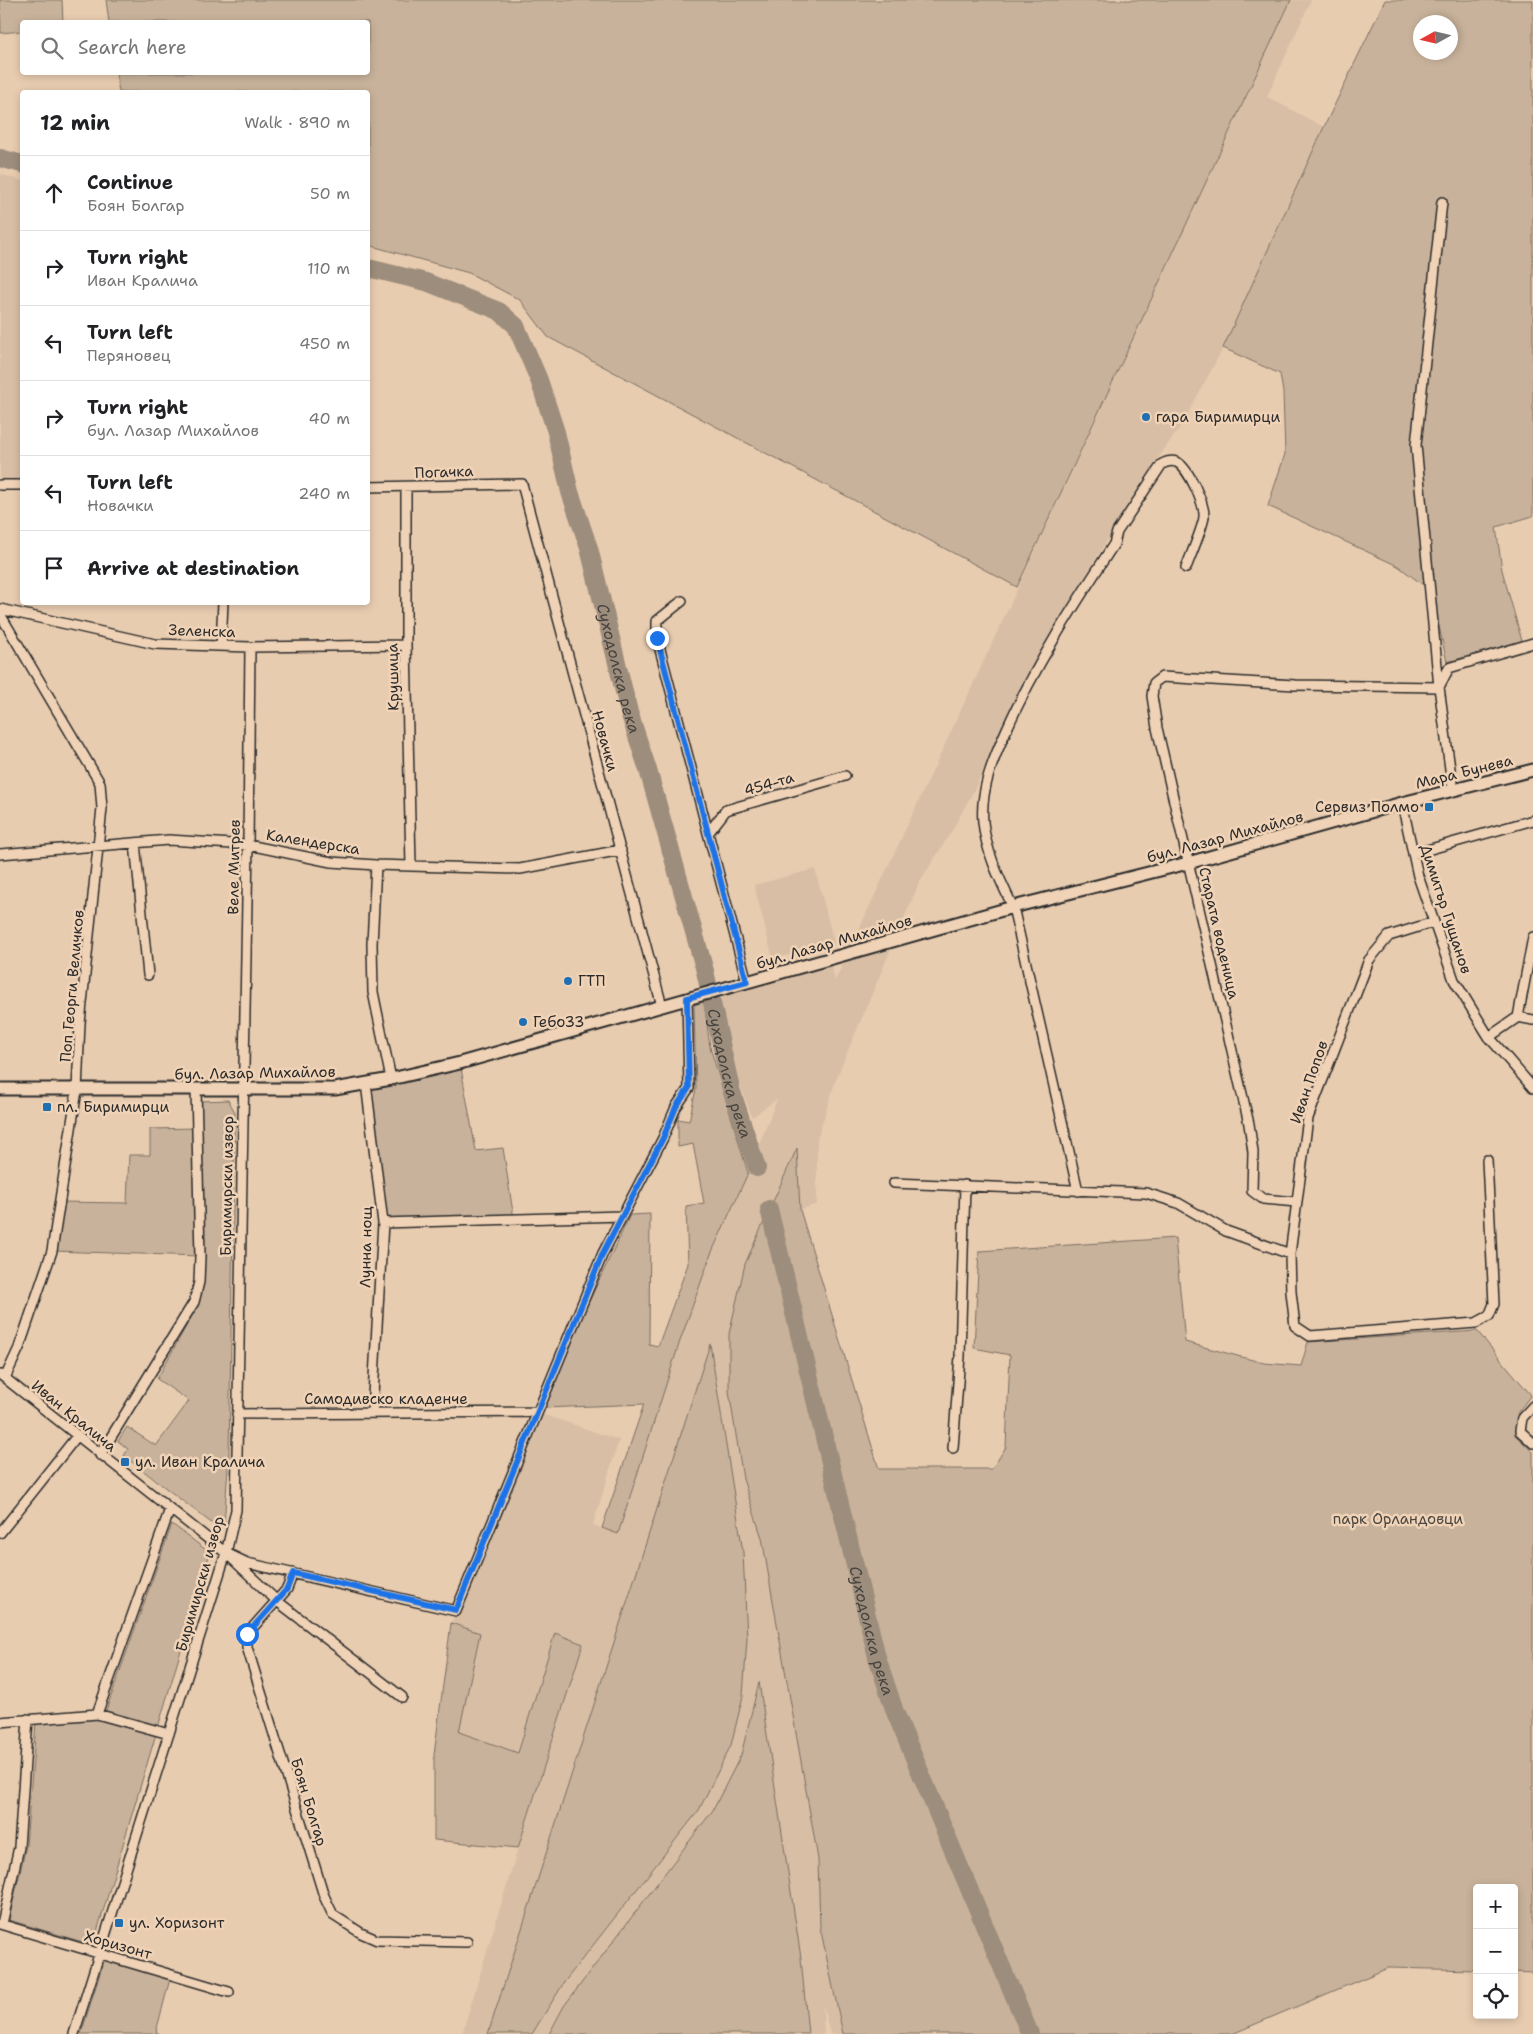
<!DOCTYPE html>
<html lang="en">
<head>
<meta charset="utf-8">
<style>
  :root { --surface:#fff; --page:#f6f6f6; --text:#202124; --muted:#757577; --line:#e0e0e0 }
  body { margin:0; font-family:"Shantell Sans",sans-serif; background:var(--page); color:var(--text) }
  .controls { position:absolute; right:15px; bottom:15px; display:grid; overflow:hidden; border-radius:5px; box-shadow:0 2px 8px #0003 }
  .controls button { width:45px; height:45px; display:grid; place-items:center; padding:0; border:0; border-bottom:1px solid var(--line); background:var(--surface); color:var(--text); font:25px sans-serif }
  .compass { position:absolute; left:1413px; top:15px; width:45px; height:45px; border-radius:50%; background:var(--surface); box-shadow:0 2px 8px #0003; rotate:262deg }
  .stop { position:absolute; width:15px; height:15px; margin:-11px; border:4px solid #1a73e8; border-radius:50%; background:#fff }
  .stop.end { background:#1a73e8; border-color:#fff; box-shadow:0 1px 5px #0008 }
  .list { margin:0; padding:0; list-style:none }
  h2 { display:flex; justify-content:space-between; align-items:center; height:65px; margin:0; padding:0 20px; font-size:21px }
  h2 small { font-size:16px; font-weight:400; color:var(--muted) }
  .list li { display:grid; grid-template-columns:32px 1fr auto; gap:15px; align-items:center; box-sizing:border-box; height:75px; padding:0 20px; border-top:1px solid var(--line) }
  .list b { display:block; font-size:19px; white-space:nowrap }
  .list p { margin:0; font-size:16px; white-space:nowrap; color:var(--muted) }
  .list em { font-size:16px; font-style:normal; color:var(--muted) }
  .icon { flex:none; width:28px; height:28px; fill:none; stroke:currentColor; stroke-width:2; stroke-linecap:round; stroke-linejoin:round }
  .map { position:relative; flex:none; width:1533px; height:2034px; overflow:hidden }
  .search { position:absolute; background:var(--surface); box-shadow:0 2px 8px #0003; left:20px; top:20px; width:350px; height:55px; display:flex; align-items:center; gap:12px; box-sizing:border-box; padding:0 18px; border-radius:5px; color:var(--muted); font-size:19px }
  .panel { position:absolute; background:var(--surface); box-shadow:0 2px 8px #0003; left:20px; top:90px; width:350px; height:515px; border-radius:5px }
  .map>svg:first-child { display:block }
  .built { fill:#d8bea5 }
  .green { fill:#c8b29b; stroke:#7a6e63; fill-rule:evenodd }
  .lines { fill:none; stroke-linecap:round; stroke-linejoin:round }
  .river { stroke:#9d8d7b; stroke-width:18 }
  .minor-casing { stroke:#2b2b2b; stroke-width:12 }
  .tertiary-casing { stroke:#2b2b2b; stroke-width:15 }
  .minor { stroke:#f0d3b6; stroke-width:9 }
  .tertiary { stroke:#f0d3b6; stroke-width:11 }
  .route { stroke:#1a73e8; stroke-width:6 }
  .poi-dot { fill:#1f6fb2; stroke:#f0d3b6; stroke-width:2 }
  .labels { text-anchor:middle; dominant-baseline:central; stroke-width:5; stroke-linejoin:round; paint-order:stroke }
  .poi-label { font-size:15px; fill:#2b2b2b; stroke:#f0d3b6; text-anchor:start }
  .street-label { font-size:15px; fill:#2b2b2b; stroke:#f0d3b6 }
  .park-label { font-size:15px; fill:#4a4641; stroke:#f0d3b6 }
  .water-label { font-size:16px; font-style:italic; fill:#48443f; stroke:#f0d3b6 }
</style>
</head>
<body>
<div class="map">
<svg width="1533" height="2034" viewBox="0 0 1533 2034">
  <rect width="100%" height="100%" fill="#e8ccb0"/>
  <filter id="ink" filterUnits="userSpaceOnUse"><feTurbulence type="fractalNoise" baseFrequency=".02" numOctaves="2"/><feDisplacementMap in="SourceGraphic" scale="10" xChannelSelector="R" yChannelSelector="G"/><feConvolveMatrix kernelMatrix="1 2 1 2 8 2 1 2 1" color-interpolation-filters="sRGB"/></filter>
  <g filter="url(#ink)">
    <path class="built" d="M1291 0H1311L1267 97 1324 127 1223 348 1183 423 1154 464 1041 649 973 792 950 834 919 883 836 1079 817 1140V1204L800 1210 796 1149 745 1264 729 1334V1391L743 1479 762 1538 818 1859 820 1927 843 2034H830L823 2005 824 2034H808L801 1958 758 1684 741 1755 713 1810 564 2006 549 2034H532L565 1981 699 1810 731 1745 743 1696 710 1346 488 2034H462L518 1848 583 1644 555 1634 518 1753 458 1732 480 1633 451 1623 536 1412 619 1440 593 1525 618 1534 680 1341 711 1254 748 1173 777 1099 752 1117 733 1067 719 990 830 959 835 981Z
      M0 174 22 181V485H0Z
      M815 869 834 943 773 959 754 885Z"/>
    <path class="green" d="M0 0H62L63 22H22V31L1 33Z
      M106 0H1291L1017 587 548 337 520 300 469 273 368 245V92H119L116 73 368 72V22H109Z
      M1385 0H1533V516L1496 527 1502 570 1522 641 1447 662 1431 591 1398 566 1268 506 1285 454 1283 392 1280 374 1223 348 1324 127ZM1420 22H1450V52H1420Z
      M704 1002 710 1047 748 1173 711 1254 680 1341 618 1534 602 1528 644 1404 544 1408 584 1312 630 1215 650 1214 649 1344 658 1346 688 1264 686 1206 704 1203 693 1144 678 1147V1119L689 1121 696 1089 694 1005Z
      M460 1063 476 1151 503 1148 514 1219 383 1223 366 1083Z
      M228 1100 235 1112 229 1453 224 1526 214 1525 124 1456 128 1449 118 1441 127 1427 156 1446 189 1401 157 1379 199 1303 204 1273 200 1101Z
      M197 1128 200 1256 52 1251 60 1202 127 1203 129 1155H150V1129Z
      M797 1148 800 1210 879 1469H992L1006 1447 1010 1355 974 1348 979 1251 1175 1238 1185 1342 1264 1363 1301 1366 1308 1342 1477 1331 1531 1395 1518 1412 1515 1435 1533 1452V1973L1514 1972V1888H1477V1970L1388 1968 1232 2034H843L820 1927 818 1859 762 1538 743 1479 729 1391V1334L745 1264Z
      M710 1344 743 1552 747 1639 743 1696 731 1745 699 1810 565 1981 532 2034H488Z
      M172 1524 210 1553 93 1945 9 1920 26 1846 36 1723 103 1719Z
      M451 1623 480 1633 459 1732 518 1753 555 1633 583 1644 518 1848 434 1840V1755Z
      M759 1682 801 1958 808 2034H549L564 2006 713 1810 741 1755Z
      M100 1954 171 1975 156 2032 160 2034H81L102 1967Z"/>
    <g class="lines">
      <g class="river">
        <path d="M0 158 22 164"/>
        <path id="s1" d="M368 268 426 282 499 311 516 326 539 380 556 432 570 492 589 548 629 712 648 770 705 971 731 1089 757 1168"/>
        <path id="s2" d="M769 1209 877 1657 895 1712 1030 2034"/>
      </g>
      <defs>
        <path id="minor" d="M1442 202 1416 445 1439 687 1453 791
          M0 485H22
          M368 487 522 484 662 1006
          M406 487V645L411 866
          M682 601 657 621V638L747 982
          M0 609 155 644 250 647 406 645
          M0 614 100 783 102 808 80 1023 77 1090 52 1251 19 1348 5 1378
          M221 646 223 602
          M1402 803 1418 876 1454 980 1489 1037 1533 1088
          M709 832 726 810 845 776
          M135 843 148 975
          M0 854 169 840 248 845 331 862 376 865 520 869 621 850
          M1413 854 1533 820
          M376 865 372 944 373 992 391 1079
          M1434 922 1389 936 1369 960 1308 1118 1290 1254 1291 1292 1295 1326 1310 1336 1476 1323 1489 1316 1494 1304 1487 1160
          M1518 1017 1533 937
          M1489 1037 1518 1017 1533 1020
          M366 1083 383 1223 372 1412
          M894 1183 1146 1193 1178 1203 1226 1231 1290 1254
          M1078 1191 1013 907C1000 880 986 852 983 822 980 790 993 760 1006 731 1035 665 1075 604 1114 544L1117 532 1162 464C1166 462 1171 460 1176 462 1188 466 1205 505 1204 517 1203 527 1190 557 1186 568
          M1296 1202 1263 1199 1252 1191 1253 1152 1249 1124 1157 728 1152 696 1154 683 1162 677 1295 685 1439 687 1449 668 1533 643
          M383 1223 622 1216
          M1 1375 226 1553 277 1601 402 1697
          M1533 1406 1522 1418 1520 1431 1533 1443
          M237 1414 536 1412
          M953 1448 960 1356 965 1185
          M100 1455 194 1302 199 1282 200 1256 196 1089
          M0 1533 77 1436
          M226 1553 247 1563 456 1611 603 1253 663 1138 676 1107 689 1088 687 998
          M293 1573 287 1589 247 1634V1647L324 1896 333 1915 361 1933 377 1940 467 1942
          M97 1714 170 1509
          M0 1722 97 1714 169 1734
          M0 1924 229 1992
          M2 1924 19 1847 28 1719
          M74 2034 226 1553 236 1510 248 845 250 647"/>
        <path id="tertiary" d="M0 1089H335L391 1079 460 1063 1013 907 1188 863 1402 803 1533 770"/>
      </defs>
      <use href="#minor" class="minor-casing"/>
      <use href="#tertiary" class="tertiary-casing"/>
      <use href="#minor" class="minor"/>
      <use href="#tertiary" class="tertiary"/>
    </g>
  </g>
  <g class="lines" filter="url(#ink)">
    <path class="route" d="M247 1634 287 1589 293 1573 456 1610 603 1253 663 1138 676 1107 689 1088 687 998 747 982 657 638"/>
  </g>
  <g class="poi-dot">
    <circle cx="1146" cy="417" r="5"/>
    <rect x="1424" y="802" width="10" height="10" rx="2.5"/>
    <circle cx="568" cy="981" r="5"/>
    <circle cx="523" cy="1022" r="5"/>
    <rect x="42" y="1102" width="10" height="10" rx="2.5"/>
    <rect x="120" y="1457" width="10" height="10" rx="2.5"/>
    <rect x="114" y="1918" width="10" height="10" rx="2.5"/>
  </g>
  <g class="labels">
    <g class="poi-label">
      <text x="1156" y="417">гара Биримирци</text>
      <text x="1419" y="807" text-anchor="end">Сервиз Полмо</text>
      <text x="578" y="981">ГТП</text>
      <text x="533" y="1022">Гебо33</text>
      <text x="57" y="1107">пл. Биримирци</text>
      <text x="135" y="1462">ул. Иван Кралича</text>
      <text x="129" y="1923">ул. Хоризонт</text>
    </g>
    <g class="street-label">
      <text transform="translate(444 472) rotate(-2)">Погачка</text>
      <text transform="translate(202 631) rotate(2)">Зеленска</text>
      <text transform="translate(393 677) rotate(-91)">Крушица</text>
      <text transform="translate(605 741) rotate(75)">Новачки</text>
      <text transform="translate(1464 772) rotate(-14)">Мара Бунева</text>
      <text transform="translate(769 784) rotate(-16)">454-та</text>
      <text transform="translate(1225 837) rotate(-15)">бул. Лазар Михайлов</text>
      <text transform="translate(313 842) rotate(9)">Календерска</text>
      <text transform="translate(234 867) rotate(-89)">Веле Митрев</text>
      <text transform="translate(1446 909) rotate(72)">Димитър Гущанов</text>
      <text transform="translate(1219 933) rotate(77)">Старата воденица</text>
      <text transform="translate(834 942) rotate(-16)">бул. Лазар Михайлов</text>
      <text transform="translate(72 986) rotate(-85)">Поп Георги Величков</text>
      <text transform="translate(255 1073) rotate(-1)">бул. Лазар Михайлов</text>
      <text transform="translate(1309 1082) rotate(-71)">Иван Попов</text>
      <text transform="translate(227 1186) rotate(-89)">Биримирски извор</text>
      <text transform="translate(366 1247) rotate(-89)">Лунна нощ</text>
      <text x="386" y="1399">Самодивско кладенче</text>
      <text transform="translate(74 1416) rotate(39)">Иван Кралича</text>
      <text transform="translate(200 1584) rotate(-74)">Биримирски извор</text>
      <text transform="translate(309 1802) rotate(73)">Боян Болгар</text>
      <text transform="translate(118 1945) rotate(16)">Хоризонт</text>
    </g>
    <g class="park-label">
      <text x="1398" y="1519">парк Орландовци</text>
    </g>
    <g class="water-label">
      <text stroke="none"><textPath href="#s1" startOffset="519">Суходолска река</textPath></text>
      <text stroke="none"><textPath href="#s1" startOffset="939">Суходолска река</textPath></text>
      <text stroke="none"><textPath href="#s2" startOffset="434">Суходолска река</textPath></text>
    </g>
  </g>
</svg>
<div class="controls">
<button>+</button>
<button>−</button>
<button><svg class="icon" aria-label="locate" viewBox="0 0 24 24"><circle cx="12" cy="12" r="6"/><path d="M12 2v4M12 18v4M2 12h4M18 12h4"/></svg></button>
</div>
<svg class="compass" viewBox="-18 -18 36 36"><path d="M0-13l5 13h-10z" fill="#e53935"/><path d="M0 13l5-13h-10z" fill="#757577"/></svg>
<div class="stop" style="left:247px;top:1634px"></div>
<div class="stop end" style="left:657px;top:638px"></div>
<div class="search"><svg class="icon" aria-label="search" viewBox="0 0 24 24"><circle cx="10" cy="10" r="6"/><path d="M15 15l6 6"/></svg>Search here</div>
<section class="panel">
<h2>12 min<small>Walk · 890 m</small></h2>
<ul class="list">
<li><svg class="icon" aria-label="ahead" viewBox="0 0 24 24"><path d="M12 20V5M6 11l6-6 6 6"/></svg><div><b>Continue</b><p>Боян Болгар</p></div><em>50 m</em></li>
<li><svg class="icon" aria-label="right" viewBox="0 0 24 24"><path d="M7 20v-9h11M14 6l5 5-5 5"/></svg><div><b>Turn right</b><p>Иван Кралича</p></div><em>110 m</em></li>
<li><svg class="icon" aria-label="left" viewBox="0 0 24 24"><path d="M17 20v-9H6M10 6l-5 5 5 5"/></svg><div><b>Turn left</b><p>Перяновец</p></div><em>450 m</em></li>
<li><svg class="icon" aria-label="right" viewBox="0 0 24 24"><path d="M7 20v-9h11M14 6l5 5-5 5"/></svg><div><b>Turn right</b><p>бул. Лазар Михайлов</p></div><em>40 m</em></li>
<li><svg class="icon" aria-label="left" viewBox="0 0 24 24"><path d="M17 20v-9H6M10 6l-5 5 5 5"/></svg><div><b>Turn left</b><p>Новачки</p></div><em>240 m</em></li>
<li><svg class="icon" aria-label="arrive" viewBox="0 0 24 24"><path d="M6 21V4h12l-3 4 3 4H6"/></svg><div><b>Arrive at destination</b></div></li>
</ul>
</section>
</div>
</body>
</html>
